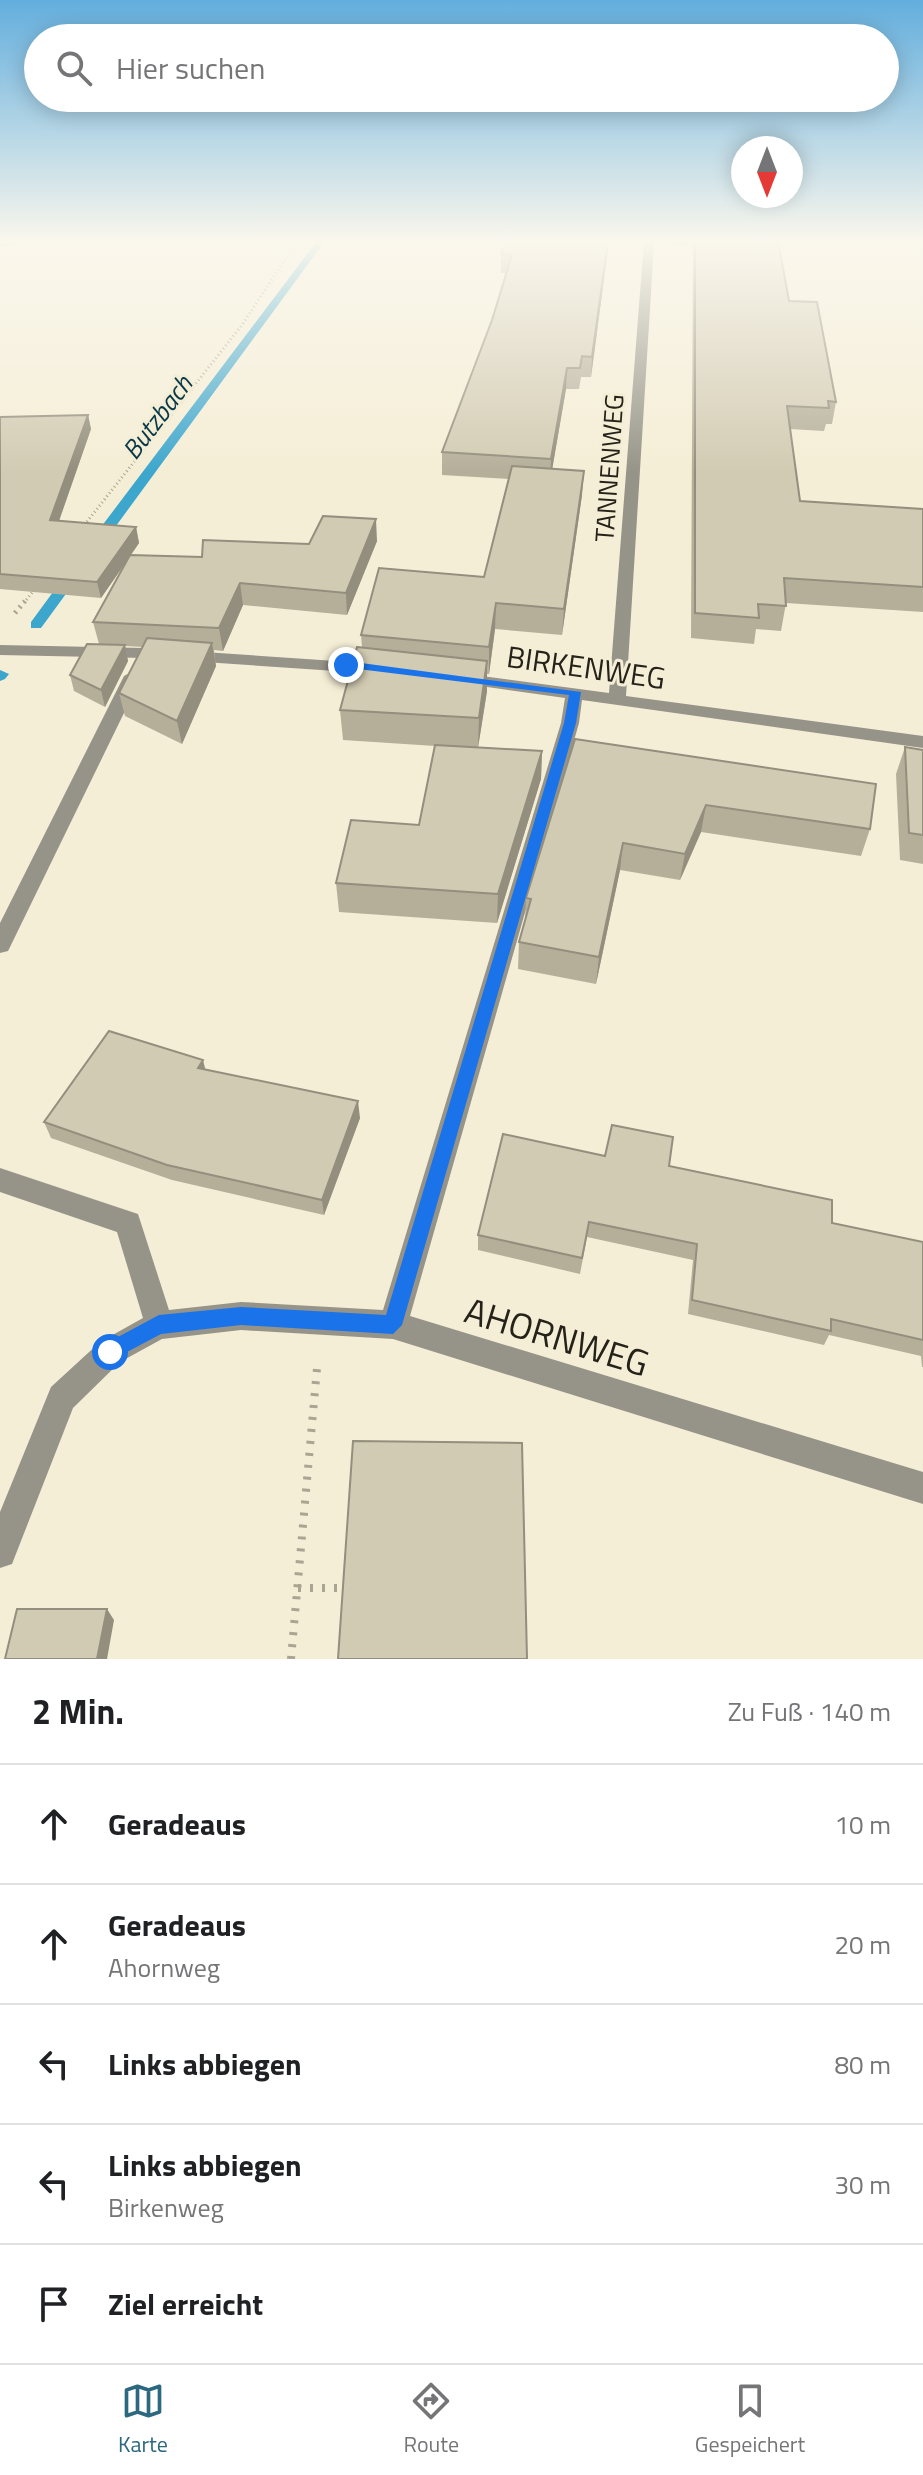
<!DOCTYPE html>
<html lang="de">
<head>
<meta charset="utf-8">
<style>
  :root { --surface:#fff; --page:#f2f2f2; --text:#202124; --muted:#757577; --line:#e0e0e0; --accent:#2c687f }
  body { margin:0; font-family:"Titillium Web",sans-serif; background:var(--page); color:var(--text) }
  .compass { position:absolute; left:731px; top:136px; width:72px; height:72px; border-radius:50%; background:var(--surface); box-shadow:0 4px 20px #0003; rotate:180deg }
  .stop { position:absolute; width:24px; height:24px; margin:-18px; border:6px solid #1a73e8; border-radius:50%; background:#fff }
  .stop.end { background:#1a73e8; border-color:#fff; box-shadow:0 2px 8px #0008 }
  .list { margin:0; padding:0; list-style:none }
  h2 { display:flex; justify-content:space-between; align-items:center; height:104px; margin:0; padding:0 32px; font-size:34px }
  h2 small { font-size:26px; font-weight:400; color:var(--muted) }
  .list li { display:grid; grid-template-columns:52px 1fr auto; gap:24px; align-items:center; box-sizing:border-box; height:120px; padding:0 32px; border-top:2px solid var(--line) }
  .list b { display:block; font-size:30px; white-space:nowrap }
  .list p { margin:0; font-size:26px; white-space:nowrap; color:var(--muted) }
  .list em { font-size:26px; font-style:normal; color:var(--muted) }
  .icon { flex:none; width:44px; height:44px; fill:none; stroke:currentColor; stroke-width:2; stroke-linecap:round; stroke-linejoin:round }
  .map { position:relative; flex:none; width:923px; height:1659px; overflow:hidden }
  .search { position:absolute; background:var(--surface); box-shadow:0 4px 20px #0003; left:24px; right:24px; top:24px; height:88px; display:flex; align-items:center; gap:20px; box-sizing:border-box; padding:0 28px; border-radius:44px; color:var(--muted); font-size:30px }
  .sheet { height:704px; background:var(--surface) }
  nav { display:flex; justify-content:space-around; align-items:center; box-sizing:border-box; height:112px; border-top:2px solid var(--line); background:var(--surface); font-size:22px; color:var(--muted) }
  nav a { display:grid; justify-items:center; gap:4px }
  nav .on { color:var(--accent) }
  .map>svg:first-child { display:block }
  .lines { fill:none; stroke-linecap:round; stroke-linejoin:round }
  .stream { fill:#3da6cd; fill-rule:evenodd }
  .path-far2 { stroke:#aaa492; stroke-width:3; stroke-dasharray:1 3; stroke-linecap:butt }
  .path-far1 { stroke:#aaa492; stroke-width:5; stroke-dasharray:2 5; stroke-linecap:butt }
  .path { stroke:#aaa492; stroke-width:8; stroke-dasharray:3 9; stroke-linecap:butt }
  .minor { fill:#969389; fill-rule:evenodd }
  .wall { fill:#b5af9a }
  .shaded-wall { fill:#938e7d }
  .building { fill:#d2cbb3; stroke:#938e7d; stroke-width:2 }
  .route { fill:#1a73e8 }
  .labels { text-anchor:middle; dominant-baseline:central; stroke-width:6; stroke-linejoin:round; paint-order:stroke }
  .far-water-label { font-size:26px; font-style:italic; fill:#083848; stroke:#f5eed6 }
  .far-street-label { font-size:26px; fill:#252219; stroke:#f5eed6 }
  .street-label { font-size:30px; fill:#252219; stroke:#f5eed6 }
  .near-street-label { font-size:36px; fill:#252219; stroke:#f5eed6 }
</style>
</head>
<body>
<div class="map">
<svg width="923" height="1659" viewBox="0 0 923 1659">
  <rect width="100%" height="100%" fill="#f5eed6"/>
  <g class="lines">
    <path class="stream" d="M317 241H325L102 545H92V539Z
      M72 572 79 576 41 628H31V622L67 573Z
      M0 670 9 674 5 679 0 681Z"/>
    <path class="path-far2" d="M82 528 242 325 297 241
      M24 603 34 590"/>
    <path class="path-far1" d="M15 613 25 601"/>
    <path class="path" d="M298 1588H350
      M291 1659 317 1368"/>
    <path class="minor" d="M644 241H707L726 244 721 247 654 244 626 696 923 736V748L582 700 579 723 410 1316 923 1472V1504L393 1339 241 1330 162 1339 120 1362 73 1408 12 1564 0 1568V1512L51 1387 100 1342 143 1318 117 1232 0 1192V1168L138 1214 169 1310 241 1302 383 1310 561 723 565 698 459 683 450 678 459 673 609 693Z
      M0 645 144 648 380 664 389 669 380 674 144 658 0 655Z
      M133 671 142 676 11 945 8 951 0 953V923L124 676Z"/>
  </g>
  <path class="wall" d="M0 241H17L13 246 0 247Z
    M506 241H609L591 377H581L579 389H566L552 469 582 495 562 635 495 629 489 674H487V691L478 747 542 751 541 779 497 923 339 912 336 883 419 825 435 746 343 740 340 710 362 647 361 635 484 577 509 479 442 475V452L492 320 506 273H501V254Z
    M693 241H778L789 301 836 402 832 424H826L824 431 790 429 800 501 923 509V612L786 603 781 631 756 629 754 644 691 638Z
    M88 415 91 429 59 521 136 527 139 543 131 555 202 557 309 544 377 541 347 615 243 605 223 651 214 650 216 666 182 744 125 716 119 693 143 647 125 646 128 661 105 707 74 691 70 675 99 644 93 622 127 561 101 598 0 589V417Z
    M575 739 870 829 861 856 701 832 680 880 620 870 596 984 518 969 519 942 525 923 526 898Z
    M905 747 923 750V864L900 860 896 774Z
    M205 1069 360 1118 324 1215 172 1180 51 1138 44 1122Z
    M605 1156 669 1166 832 1223 923 1242V1367H922L921 1356 829 1335 824 1345 688 1314 693 1260 587 1237 580 1274 478 1250V1235Z"/>
  <path class="shaded-wall" d="M608 241H609L591 377 592 357Z
    M567 368 566 389 550 482 551 459Z
    M88 415 91 429 54 535 50 520Z
    M584 471 582 495 562 635 564 609Z
    M376 519 377 541 347 615 346 593Z
    M136 527 139 543 101 598 97 582Z
    M240 583 243 605 223 651 219 628Z
    M496 603 495 629 489 674V647Z
    M212 643 216 666 182 744 177 721Z
    M125 645 128 661 105 707 101 690Z
    M487 661V691L478 748 479 718Z
    M542 751 541 779 497 923 498 894Z
    M706 805 701 832 680 880 685 854Z
    M623 843 620 870 596 984 599 957Z
    M203 1060 207 1076 198 1068Z
    M358 1101 360 1118 324 1215 322 1200Z
    M107 1609 114 1620 107 1659H97Z"/>
  <path class="building" d="M506 241H608L592 357 582 356 580 368H567L551 459 442 452 492 320 512 255 501 254Z
    M695 241H778L789 301 817 302 836 402 828 401 829 408 787 406 800 501 923 509V587L784 578 786 606 758 604 759 618 695 613Z
    M88 415 50 520 136 527 97 582 0 574V417Z
    M512 466 584 471 564 609 496 603 489 647 361 635 379 568 484 577Z
    M323 516 376 519 346 593 240 583 219 628 93 622 130 555 202 557 203 540 309 544Z
    M147 638 212 643 177 721 119 693Z
    M87 644 125 645 101 690 70 675Z
    M357 647 487 661 479 718 340 710Z
    M575 739 876 784 870 829 706 805 685 854 623 843 599 957 519 942 531 899 526 898Z
    M435 745 542 751 498 894 336 883 351 820 419 825Z
    M905 747 923 750V835L909 833Z
    M109 1031 203 1060 198 1068 358 1101 322 1200 167 1165 44 1122Z
    M612 1125 673 1137 669 1166 832 1200V1223L923 1242V1340L831 1319V1331L692 1300 697 1244 589 1222 582 1258 478 1235 503 1134 605 1156Z
    M353 1441 522 1443 527 1659H338Z
    M17 1609H107L97 1659H5Z"/>
  <linearGradient id="sky" x2="0" y2="1"><stop stop-color="#63aedd"/><stop offset="0.51" stop-color="#faf7ed"/><stop offset="1" stop-color="#faf7ed" stop-opacity="0"/></linearGradient>
  <rect width="923" height="473" fill="url(#sky)"/>
  <path class="route" d="M346 661 581 692 576 723 402 1325 393 1334 241 1325 161 1334 110 1361 103 1358V1345L159 1315 241 1307 386 1315 564 723 569 695 342 667Z"/>
  <g class="labels">
    <g class="far-water-label">
      <text transform="translate(157 417) rotate(-53)">Butzbach</text>
    </g>
    <g class="far-street-label">
      <text transform="translate(609 468) rotate(-86)">TANNENWEG</text>
    </g>
    <g class="street-label">
      <text transform="translate(586 667) rotate(8)">BIRKENWEG</text>
    </g>
    <g class="near-street-label">
      <text transform="translate(557 1336) rotate(17)">AHORNWEG</text>
    </g>
  </g>
</svg>
<svg class="compass" viewBox="-18 -18 36 36"><path d="M0-13l5 13h-10z" fill="#e53935"/><path d="M0 13l5-13h-10z" fill="#757577"/></svg>
<div class="stop" style="left:110px;top:1352px"></div>
<div class="stop end" style="left:346px;top:665px"></div>
<div class="search"><svg class="icon" aria-label="search" viewBox="0 0 24 24"><circle cx="10" cy="10" r="6"/><path d="M15 15l6 6"/></svg>Hier suchen</div>
</div>
<section class="sheet">
<h2>2 Min.<small>Zu Fuß · 140 m</small></h2>
<ul class="list">
<li><svg class="icon" aria-label="ahead" viewBox="0 0 24 24"><path d="M12 20V5M6 11l6-6 6 6"/></svg><div><b>Geradeaus</b></div><em>10 m</em></li>
<li><svg class="icon" aria-label="ahead" viewBox="0 0 24 24"><path d="M12 20V5M6 11l6-6 6 6"/></svg><div><b>Geradeaus</b><p>Ahornweg</p></div><em>20 m</em></li>
<li><svg class="icon" aria-label="left" viewBox="0 0 24 24"><path d="M17 20v-9H6M10 6l-5 5 5 5"/></svg><div><b>Links abbiegen</b></div><em>80 m</em></li>
<li><svg class="icon" aria-label="left" viewBox="0 0 24 24"><path d="M17 20v-9H6M10 6l-5 5 5 5"/></svg><div><b>Links abbiegen</b><p>Birkenweg</p></div><em>30 m</em></li>
<li><svg class="icon" aria-label="arrive" viewBox="0 0 24 24"><path d="M6 21V4h12l-3 4 3 4H6"/></svg><div><b>Ziel erreicht</b></div></li>
</ul>
</section>
<nav>
<a class="on"><svg class="icon" aria-label="map" viewBox="0 0 24 24"><path d="M3 6l6-2 6 2 6-2v14l-6 2-6-2-6 2zM9 4v14M15 6v14"/></svg>Karte</a>
<a><svg class="icon" aria-label="directions" viewBox="0 0 24 24"><path d="M12 3l9 9-9 9-9-9zM9 14v-3h6M13 9l2 2-2 2"/></svg>Route</a>
<a><svg class="icon" aria-label="saved" viewBox="0 0 24 24"><path d="M7 4h10v16l-5-4-5 4z"/></svg>Gespeichert</a>
</nav>
</body>
</html>
